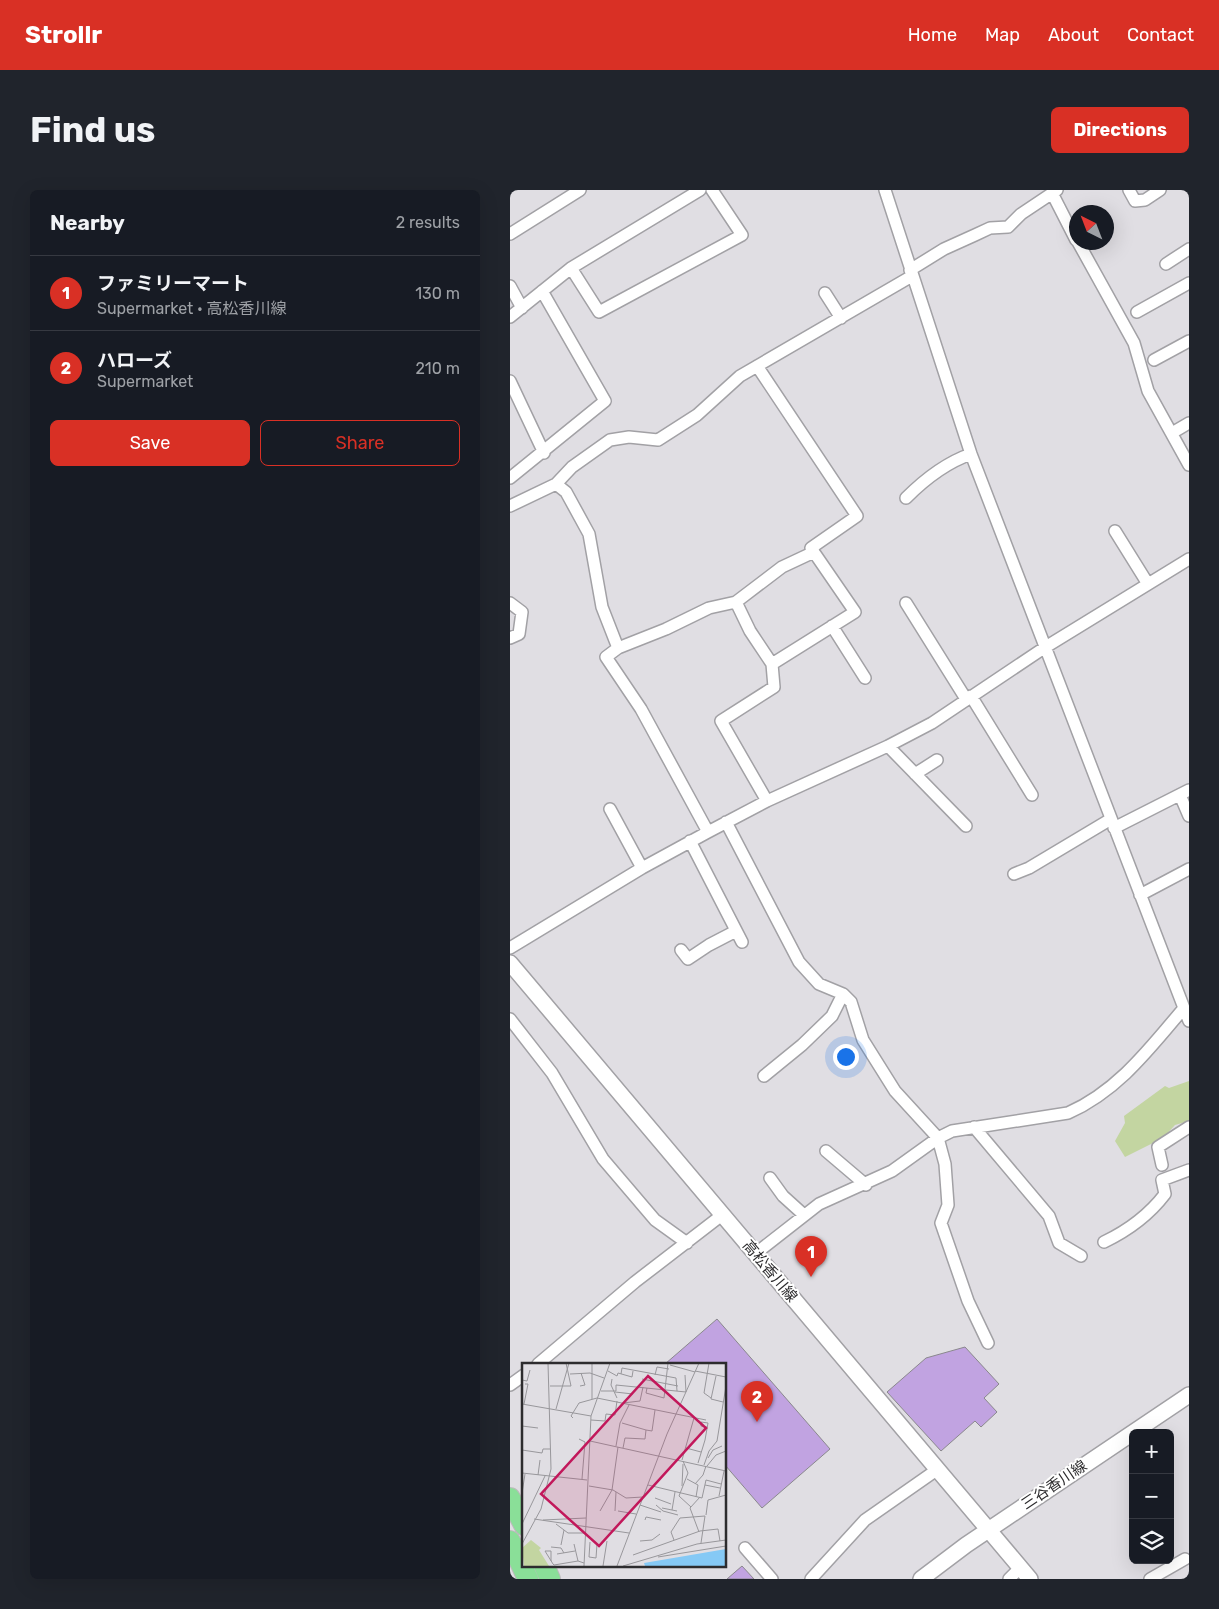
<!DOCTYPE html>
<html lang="en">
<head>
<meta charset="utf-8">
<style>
  :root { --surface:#171b24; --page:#20242c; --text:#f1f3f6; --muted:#9ea1a6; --line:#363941; --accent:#d93025 }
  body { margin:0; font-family:Rubik,"Noto Sans JP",sans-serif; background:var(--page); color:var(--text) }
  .controls { position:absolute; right:15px; bottom:15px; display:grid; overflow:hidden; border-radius:8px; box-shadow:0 5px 20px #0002 }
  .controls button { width:45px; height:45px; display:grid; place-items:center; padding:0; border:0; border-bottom:1px solid var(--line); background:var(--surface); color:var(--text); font:25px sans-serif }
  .compass { position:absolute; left:559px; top:15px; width:45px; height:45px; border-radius:50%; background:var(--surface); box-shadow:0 5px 20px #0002; rotate:318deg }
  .you { position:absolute; left:335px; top:866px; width:18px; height:18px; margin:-12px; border:4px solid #fff; border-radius:50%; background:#1a73e8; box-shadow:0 0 0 8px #1a73e833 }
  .badge { display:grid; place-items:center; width:32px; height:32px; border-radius:50%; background:var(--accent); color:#fff; font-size:16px; font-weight:700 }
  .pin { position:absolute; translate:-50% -41px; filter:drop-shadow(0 1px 2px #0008) }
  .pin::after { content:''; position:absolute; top:26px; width:18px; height:15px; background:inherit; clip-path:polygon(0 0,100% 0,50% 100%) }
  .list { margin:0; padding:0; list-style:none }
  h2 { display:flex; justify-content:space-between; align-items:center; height:65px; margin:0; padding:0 20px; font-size:21px }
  h2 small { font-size:16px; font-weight:400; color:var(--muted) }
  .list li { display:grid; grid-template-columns:32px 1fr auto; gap:15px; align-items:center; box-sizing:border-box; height:75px; padding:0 20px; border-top:1px solid var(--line) }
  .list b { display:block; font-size:19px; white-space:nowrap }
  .list p { margin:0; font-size:16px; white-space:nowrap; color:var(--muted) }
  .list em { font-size:16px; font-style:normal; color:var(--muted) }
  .actions { display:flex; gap:10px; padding:15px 20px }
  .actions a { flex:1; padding:11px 0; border:1px solid var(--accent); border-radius:8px; text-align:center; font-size:18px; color:var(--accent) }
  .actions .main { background:var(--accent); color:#fff }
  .icon { flex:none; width:28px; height:28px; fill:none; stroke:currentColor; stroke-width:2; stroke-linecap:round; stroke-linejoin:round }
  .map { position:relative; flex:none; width:679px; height:1389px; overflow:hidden; border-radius:8px }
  header { display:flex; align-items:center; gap:30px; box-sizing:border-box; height:70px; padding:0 25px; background:var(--accent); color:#fff }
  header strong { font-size:24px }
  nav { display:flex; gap:28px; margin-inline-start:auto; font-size:18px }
  .intro { display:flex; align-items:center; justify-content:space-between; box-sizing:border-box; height:120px; padding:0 30px }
  h1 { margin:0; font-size:35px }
  .button { padding:12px 22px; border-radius:8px; background:var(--accent); color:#fff; font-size:18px; font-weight:700 }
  main { display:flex; gap:30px; padding:0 30px }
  aside { flex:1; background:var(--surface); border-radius:8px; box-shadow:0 5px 20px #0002 }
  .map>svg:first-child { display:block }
  .green { fill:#c3d5a1 }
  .building { fill:#c1a3e1; stroke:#8a888d }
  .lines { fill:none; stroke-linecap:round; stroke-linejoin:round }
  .street-casing { stroke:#a2a1a5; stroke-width:14 }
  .secondary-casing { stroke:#a2a1a5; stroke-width:18 }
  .highway-casing { stroke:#bcbbbc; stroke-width:22 }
  .street { stroke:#fff; stroke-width:11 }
  .secondary { stroke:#fff; stroke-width:15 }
  .highway { stroke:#8adf98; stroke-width:20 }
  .labels { text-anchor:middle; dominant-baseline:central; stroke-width:4; stroke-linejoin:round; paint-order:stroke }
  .street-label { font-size:15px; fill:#2d2c2e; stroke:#fff }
  .inset-road { fill:none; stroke:#98979b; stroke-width:1 }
  .view { fill:#c2185b; fill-opacity:0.15; stroke:#c2185b; stroke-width:2.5 }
  .inset-edge { fill:none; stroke:#2d2c2e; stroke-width:2.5 }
</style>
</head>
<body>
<header>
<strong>Strollr</strong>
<nav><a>Home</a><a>Map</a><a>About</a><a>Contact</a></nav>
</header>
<div class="intro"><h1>Find us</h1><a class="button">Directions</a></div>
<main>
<aside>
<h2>Nearby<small>2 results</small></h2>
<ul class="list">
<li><span class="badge">1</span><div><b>ファミリーマート</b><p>Supermarket · 高松香川線</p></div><em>130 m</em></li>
<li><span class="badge">2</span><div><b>ハローズ</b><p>Supermarket</p></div><em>210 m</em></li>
</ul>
<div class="actions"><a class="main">Save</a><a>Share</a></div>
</aside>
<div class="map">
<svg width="679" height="1389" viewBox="0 0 679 1389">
  <rect width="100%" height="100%" fill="#e0dee3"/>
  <path class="green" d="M679 891V931L665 935 653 948 615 967 605 951 615 933 614 926 655 896 659 898Z"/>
  <path class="building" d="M207 1129 320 1259 252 1318 215 1275V1174H155Z
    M455 1157 489 1194 474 1208 487 1222 471 1237 465 1231 431 1261 377 1202 416 1168Z
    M232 1376 244 1389H217Z"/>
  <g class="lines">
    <defs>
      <path id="street" d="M375 0 461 264 679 831
        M619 0 625 11 635 10 650 0
        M542 3 566 50
        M0 44 70 0
        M568 52 624 153 638 201 679 275
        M656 74 679 59
        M61 78 89 122 232 45 202 0
        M400 80 434 59 465 45 480 38 498 37 511 24 547 0
        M0 96 12 118
        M315 103 331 128
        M627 122 679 93
        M0 127 61 78 190 0
        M644 170 679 151
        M247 176 347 326 301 358 345 422 262 474 264 497 211 531 257 611
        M0 191 34 263
        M667 240 679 233
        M0 288 95 211 32 101
        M46 294 56 302 79 344 92 417 108 458 96 467 131 519 198 642
        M396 308C415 289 435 273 461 264
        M0 316 46 294 62 277 100 250 119 247 148 250 187 225 230 186 402 86
        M605 341 638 394
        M226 412 240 441 262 474
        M0 413 12 422 9 444 0 448
        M396 413 456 509
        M322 436 355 488
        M108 458 156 439 199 418 226 412 272 377 304 362
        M461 506 522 605
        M378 556 456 636
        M405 584 427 570
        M670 605 679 626
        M100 619 132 678
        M216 632 289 772 309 794 333 804 341 812 353 850 385 901 428 948 435 974 438 1015 431 1033 458 1111 478 1153
        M604 638 679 600
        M180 651 232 752
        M504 684 519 678 601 629
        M630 705 679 679
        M0 758 132 678 198 642 257 611 378 556 422 533 534 458 679 369
        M171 760 178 769 199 755 226 741
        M0 829 42 883 93 969 145 1030 177 1053
        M254 886 292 855 322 826 333 804
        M464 937 539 1026 549 1053 571 1066
        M316 961 356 995
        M652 975 648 957 679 937
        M260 988 273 1006 294 1025
        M594 1052C619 1040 639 1025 655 1004L652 990 679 980
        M245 1064 309 1014 382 981 428 948 442 941 558 923C608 901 640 858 674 818
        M28 1174 125 1092 212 1025
        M0 1195 14 1185
        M235 1358 262 1389
        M301 1389 355 1330 428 1279
        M499 1389 510 1378
        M640 1389 675 1369"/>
      <path id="secondary" d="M0 773 520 1389
        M411 1389 456 1355 679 1205"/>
      <path id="highway" d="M0 1308 14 1335
        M0 1351 18 1389
        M34 1375 40 1389"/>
    </defs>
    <use href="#street" class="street-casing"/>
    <use href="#secondary" class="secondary-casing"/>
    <use href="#highway" class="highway-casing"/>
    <use href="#street" class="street"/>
    <use href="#secondary" class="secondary"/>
    <use href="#highway" class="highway"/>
  </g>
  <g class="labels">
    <g class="street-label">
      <text transform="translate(260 1081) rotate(50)">高松香川線</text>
      <text transform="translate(544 1295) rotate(-34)">三谷香川線</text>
    </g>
  </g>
  <g transform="translate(12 1173)">
    <rect width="204" height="204" fill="#e0dee3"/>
    <path d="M9 177 19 185 17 187 27 203H2L0 185Z" fill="#c3d5a1"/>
    <path d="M204 186V203H123L122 200Z" fill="#85c9f5"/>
    <path class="inset-road" d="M187 0 182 30 189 35M148 2 173 9M86 8 95 13 96 10 110 14 111 8M173 8 204 14M48 11 68 10 82 15M99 11 100 5 154 15 155 28M133 12 135 4 147 6M194 13 189 36 201 39M90 16 89 22 95 35M120 16 156 23M0 17 5 18 8 7M28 23H49L44 0M58 23 63 22 59 10M125 25 124 30 142 35 146 0M79 28H94V22L164 29 163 12M93 29 111 31M70 36V0M101 40 118 38 121 24M0 41 69 53M2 41 6 21H3M34 46 47 0M154 51 184 57M51 55 49 53 57 40 75 35 154 51M69 57 83 58 84 51 93 52 95 38M100 60 124 67M0 63 16 65M57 76 63 79 60 116M68 78 204 108M94 83 98 60 107 42M101 85 103 75 123 76 124 67 130 68 133 47M164 85 179 89M0 87 20 90 21 86H28M186 95 191 87 200 83M160 97 172 55M161 98 166 110 157 133 169 144M176 100 183 77 186 60 179 59V63L185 64M182 102 187 88 195 78 204 23M185 103 194 92 204 88M0 110 65 117M16 112 18 97M165 116 176 122 174 134M173 121 181 112 184 103M126 122 180 135 184 117 199 121M183 122 198 125M67 123 91 127 104 135 121 134M160 123 161 101M0 130 3 111M197 133 202 108M133 135 149 141M118 142 139 149M134 142 141 148 156 152M140 145 155 148M150 147 153 129M78 148 90 127 96 84M93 148 94 129M96 148 114 151M184 152 186 137 204 132M12 156 107 170M21 157 64 155M123 157 124 154 139 157M0 161 23 113M34 161 46 170H64M177 169 168 145 178 134M152 177 149 169 158 155 183 153 179 180M118 178 130 177 138 171M68 179 67 194 74 195 75 181M0 181 19 146 29 106 26 0M52 181 56 198 62 200M39 182 42 167M29 184 39 185 42 190M35 191 53 188M111 192 178 168 196 166 198 178M136 194 204 183M29 198V188H23L31 201 32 202 56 198M62 203 69 53 88 0M81 203 85 178M95 203 145 71 177 0M101 203 175 181 204 177"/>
    <path class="view" d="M126 13 184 65 77 183 19 131Z"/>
    <rect width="204" height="204" class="inset-edge"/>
  </g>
</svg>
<div class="controls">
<button>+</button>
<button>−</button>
<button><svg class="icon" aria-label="layers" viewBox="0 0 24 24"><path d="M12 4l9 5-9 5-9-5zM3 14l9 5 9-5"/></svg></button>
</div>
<svg class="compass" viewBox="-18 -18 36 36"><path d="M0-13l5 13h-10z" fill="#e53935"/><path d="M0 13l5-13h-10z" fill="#9ea1a6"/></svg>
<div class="you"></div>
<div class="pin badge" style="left:301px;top:1087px">1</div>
<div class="pin badge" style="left:247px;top:1232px">2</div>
</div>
</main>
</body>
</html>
